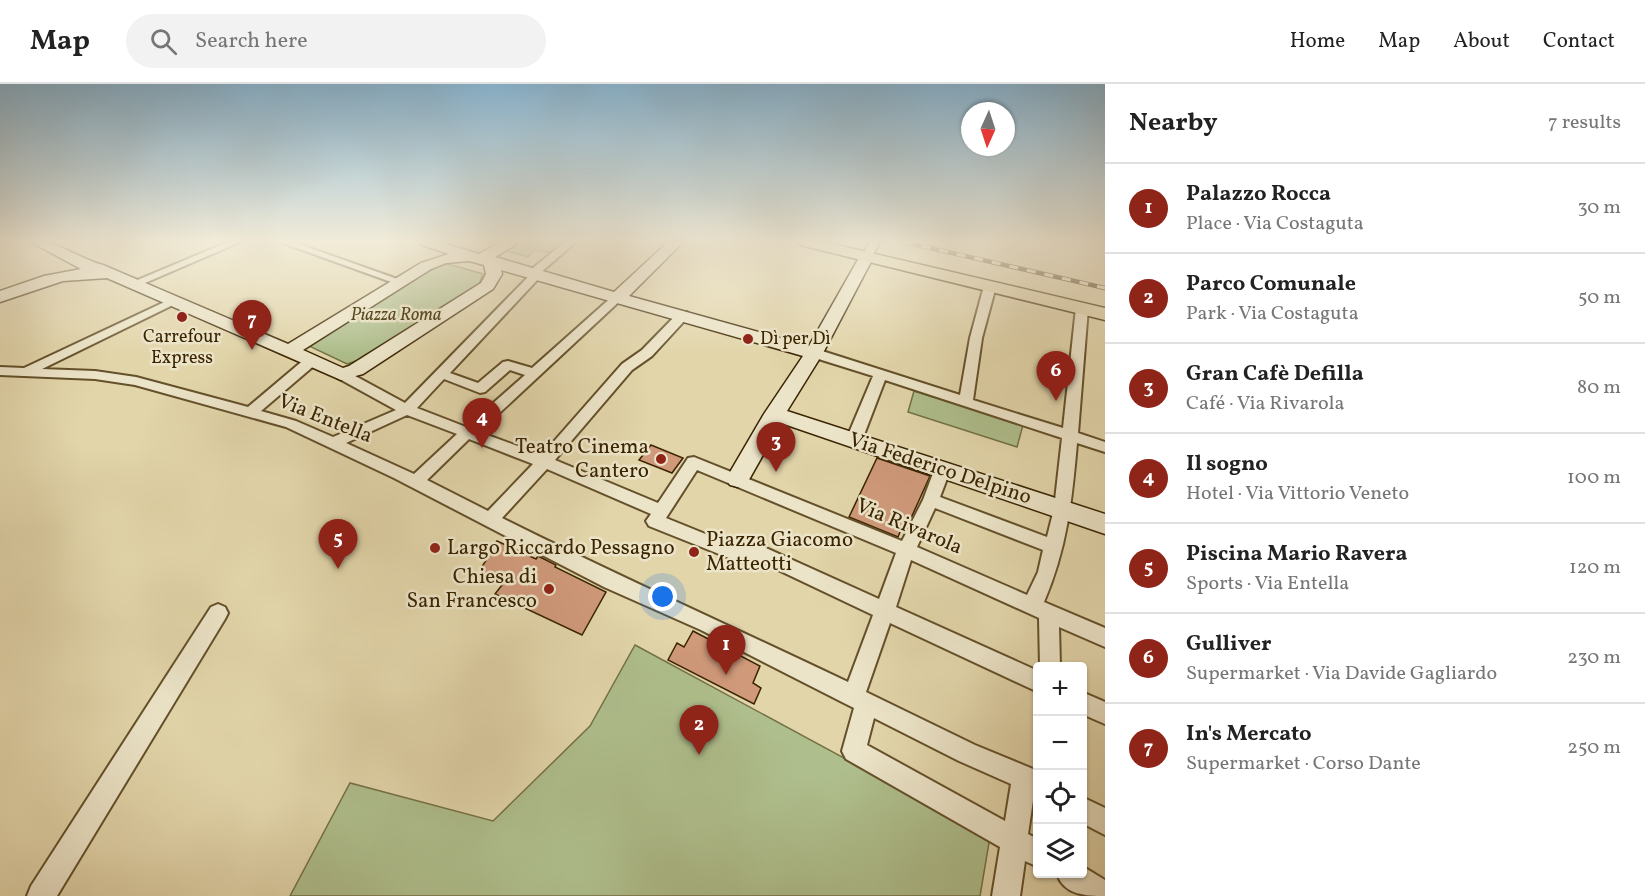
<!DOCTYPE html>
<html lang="en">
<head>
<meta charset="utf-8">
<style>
  :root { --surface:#fff; --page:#f2f2f2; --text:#222; --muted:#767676; --line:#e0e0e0; --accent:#8f2418 }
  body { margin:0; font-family:Vollkorn,serif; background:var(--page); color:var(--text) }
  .controls { position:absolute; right:18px; bottom:18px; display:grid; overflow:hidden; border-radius:6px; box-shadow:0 2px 4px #0004 }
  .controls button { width:54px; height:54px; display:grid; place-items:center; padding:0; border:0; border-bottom:2px solid var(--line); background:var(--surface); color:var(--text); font:30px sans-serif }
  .compass { position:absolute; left:961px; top:18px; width:54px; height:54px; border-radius:50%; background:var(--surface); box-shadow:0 2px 4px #0004; rotate:183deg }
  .you { position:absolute; left:663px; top:513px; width:21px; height:21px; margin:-15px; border:4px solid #fff; border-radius:50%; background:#1a73e8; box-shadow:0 0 0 9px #1a73e833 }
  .badge { display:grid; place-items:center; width:39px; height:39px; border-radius:50%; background:var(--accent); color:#fff; font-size:20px; font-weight:700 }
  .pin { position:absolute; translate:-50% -50px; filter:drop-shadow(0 2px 3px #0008) }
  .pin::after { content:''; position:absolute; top:32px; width:21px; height:18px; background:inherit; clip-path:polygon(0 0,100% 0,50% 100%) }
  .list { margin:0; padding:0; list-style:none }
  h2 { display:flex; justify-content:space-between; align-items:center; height:78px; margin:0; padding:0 24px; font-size:26px }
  h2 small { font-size:20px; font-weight:400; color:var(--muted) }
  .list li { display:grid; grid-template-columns:39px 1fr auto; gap:18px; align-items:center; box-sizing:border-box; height:90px; padding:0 24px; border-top:2px solid var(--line) }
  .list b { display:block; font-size:22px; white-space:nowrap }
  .list p { margin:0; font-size:20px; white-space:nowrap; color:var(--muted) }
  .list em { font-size:20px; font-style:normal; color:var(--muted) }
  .icon { flex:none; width:33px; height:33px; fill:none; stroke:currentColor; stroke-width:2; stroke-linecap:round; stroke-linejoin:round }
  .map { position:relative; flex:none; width:1105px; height:812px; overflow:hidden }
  header { display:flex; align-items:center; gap:36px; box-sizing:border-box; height:84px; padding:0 30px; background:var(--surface); border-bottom:2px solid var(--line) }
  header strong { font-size:28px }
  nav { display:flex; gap:33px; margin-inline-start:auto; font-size:21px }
  .search { width:420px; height:54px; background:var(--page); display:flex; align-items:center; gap:15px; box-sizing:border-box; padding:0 21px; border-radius:33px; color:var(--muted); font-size:22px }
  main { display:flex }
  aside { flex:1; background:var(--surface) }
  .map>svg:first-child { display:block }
  .green { fill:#aebe8c; stroke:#747146; stroke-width:1.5 }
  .building { fill:#cf997a; stroke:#3a2400; stroke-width:1.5 }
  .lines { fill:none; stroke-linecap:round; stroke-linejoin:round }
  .street-casing { stroke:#64502a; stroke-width:4 }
  .secondary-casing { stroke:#3a2400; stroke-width:3 }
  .primary-casing { stroke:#3a2400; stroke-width:3 }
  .street { fill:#ece4c8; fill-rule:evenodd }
  .secondary { fill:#ece4c8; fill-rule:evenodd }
  .primary { fill:#e2d5aa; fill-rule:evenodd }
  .rail-casing { stroke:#3a2400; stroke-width:4.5 }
  .rail { stroke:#ece4c8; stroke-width:3; stroke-dasharray:9; stroke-linecap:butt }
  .poi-dot { fill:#8f2418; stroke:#ece4c8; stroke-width:2 }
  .labels { text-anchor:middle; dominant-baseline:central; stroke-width:5; stroke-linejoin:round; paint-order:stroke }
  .far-park-label { font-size:18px; font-style:italic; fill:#574a23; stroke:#ece4c8 }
  .far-poi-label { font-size:18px; fill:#3a2400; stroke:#ece4c8 }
  .street-label { font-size:21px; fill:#3a2400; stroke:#ece4c8 }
  .poi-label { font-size:21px; fill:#3a2400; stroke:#ece4c8; text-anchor:end }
</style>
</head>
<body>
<header>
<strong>Map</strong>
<div class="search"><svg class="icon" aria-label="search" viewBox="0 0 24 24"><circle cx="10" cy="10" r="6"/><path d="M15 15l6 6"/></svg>Search here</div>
<nav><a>Home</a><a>Map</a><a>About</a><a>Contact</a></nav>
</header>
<main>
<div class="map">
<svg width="1105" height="812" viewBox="0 0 1105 812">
  <rect width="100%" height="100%" fill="#e2d5aa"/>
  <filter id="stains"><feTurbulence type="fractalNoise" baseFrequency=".00333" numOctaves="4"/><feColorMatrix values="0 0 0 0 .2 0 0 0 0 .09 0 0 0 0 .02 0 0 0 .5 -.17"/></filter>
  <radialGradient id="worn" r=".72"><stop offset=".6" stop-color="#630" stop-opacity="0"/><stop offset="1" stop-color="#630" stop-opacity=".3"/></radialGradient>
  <path class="green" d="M523 158H565L553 169 534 166 528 173 507 167Z
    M448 180 483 190 479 200C443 225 388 268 347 280L309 262 381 215 438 182Z
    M914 307 1023 341 1017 363 908 328Z
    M635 561 990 753 980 812H290L350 699 493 737 590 642Z"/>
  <path class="building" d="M651 361 683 374 672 389 639 376Z
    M877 374 930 392 907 443 903 441 898 453 849 433Z
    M497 457 536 475 538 472 556 481 555 483 606 508 582 551 495 510 502 501 486 494 481 484 489 472 486 471Z
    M693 547 760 582 753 599 761 604 754 620 668 576 677 559 684 563Z"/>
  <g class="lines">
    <defs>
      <path id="street" d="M228 158H240L138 202H130L128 200Z
        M280 158H293L403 197 402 199H394Z
        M565 158H576L540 189V193L450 289 478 299 503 278 508 277 532 284 614 211 618 210 624 213 479 348 542 371 622 280 642 266 679 228H687V234L652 272 632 286 555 376 658 419 688 374 694 373 902 457 923 416 935 384 937 380H949L951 384 940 413 1047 453 1054 425 1062 354 885 296 862 356 854 361 849 360 846 356 873 292 809 272 808 269 809 266H819L960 311 970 254 984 202 990 199 994 200 996 202 982 254 973 316 1063 344 1076 224 1078 222H1086L1088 224 1078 349 1105 358V368L1077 359C1072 417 1067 464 1044 518L1105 544V563L1059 543 1060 582H1040L1039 534 911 476 896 523 1038 587V608L890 539 866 608 975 661 1038 687V712L1034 710 1028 750 1038 755V783L1025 777 1020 812H992L1000 763 846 675 842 667 854 624 844 619 701 546 604 503 394 394 286 343 135 301 95 295 0 291V283L24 284 173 214 179 217 177 219 42 285 95 287 136 293 248 323 306 274H316L318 277 316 280 261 327 296 337 333 353 396 326 336 293 334 290 336 287H346L405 319 529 192 528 188ZM510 286 525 291 466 343 417 324 444 295 480 309 485 308ZM407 331 457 350 414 390 346 359ZM469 355 533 380 488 427 427 396ZM547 385 651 430 646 437 649 442 744 480 750 478 753 474 873 531 848 598C733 543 616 491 502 434ZM697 386 896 469 879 515 755 459 749 457 743 459 740 464 666 434ZM935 424 1043 466 1038 488 1027 511 917 463ZM874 634 959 677 1011 700 1005 737 867 661Z
        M870 158H880L871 174H863L862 172Z
        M218 520 225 523 228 529 225 535 57 812H27L31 802 211 523Z
        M1082 608 1105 618V640L1082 630Z
        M1082 713 1105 724V751L1082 739Z
        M1082 782 1105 796V812C1086 812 1064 811 1057 790H1082Z"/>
      <path id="secondary" d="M31 158C56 155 79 175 103 181L288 260 421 179 449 170 422 161 420 158H440L479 170 501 158H517L515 161 495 173 614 208 668 158H683L629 212 809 262 860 172 862 169H872L874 172 823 269 787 327 1105 430V450L781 339 746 401 738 403 730 401 726 395 764 330 803 272 501 186 502 190 493 205 363 290 341 296 107 194 63 197 0 218V207L44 192 81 185ZM469 177 484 181 486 190 481 199 349 282 343 284 303 266 431 185 446 179Z"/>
      <path id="primary" d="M798 158H824L1105 224V236L800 161Z"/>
    </defs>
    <use href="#street" class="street-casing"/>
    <use href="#secondary" class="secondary-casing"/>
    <use href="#primary" class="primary-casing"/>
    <use href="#street" class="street"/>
    <use href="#secondary" class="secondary"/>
    <use href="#primary" class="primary"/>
    <defs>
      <path id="rail" d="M904 158 1105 204"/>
    </defs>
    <use href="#rail" class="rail-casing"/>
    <use href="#rail" class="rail"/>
  </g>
  <linearGradient id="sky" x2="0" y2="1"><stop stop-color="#88b5d2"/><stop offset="0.58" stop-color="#f2ecd9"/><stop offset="1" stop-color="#f2ecd9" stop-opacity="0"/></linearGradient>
  <rect width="1105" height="271" fill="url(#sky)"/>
  <g class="poi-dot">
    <circle cx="182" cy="233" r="6"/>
    <circle cx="748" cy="255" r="6"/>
    <circle cx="661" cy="375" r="6"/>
    <circle cx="435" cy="464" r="6"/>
    <circle cx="694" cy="468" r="6"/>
    <circle cx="549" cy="505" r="6"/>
  </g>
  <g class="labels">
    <g class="far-park-label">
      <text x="396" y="231">Piazza Roma</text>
    </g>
    <g class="far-poi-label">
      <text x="182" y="253">Carrefour<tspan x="182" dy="21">Express</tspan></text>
      <text x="760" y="255" text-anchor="start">Dì per Dì</text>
    </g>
    <g class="street-label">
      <text transform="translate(325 335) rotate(22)">Via Entella</text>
      <text transform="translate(940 385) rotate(18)">Via Federico Delpino</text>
      <text transform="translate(909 443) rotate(23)">Via Rivarola</text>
    </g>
    <g class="poi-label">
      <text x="649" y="363">Teatro Cinema<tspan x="649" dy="24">Cantero</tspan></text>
      <text x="706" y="456" text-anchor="start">Piazza Giacomo<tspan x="706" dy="24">Matteotti</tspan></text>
      <text x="447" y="464" text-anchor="start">Largo Riccardo Pessagno</text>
      <text x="537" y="493">Chiesa di<tspan x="537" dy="24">San Francesco</tspan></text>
    </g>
  </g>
  <rect width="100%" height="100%" filter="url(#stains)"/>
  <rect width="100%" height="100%" fill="url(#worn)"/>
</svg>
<div class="controls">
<button>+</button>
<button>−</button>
<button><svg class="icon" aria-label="locate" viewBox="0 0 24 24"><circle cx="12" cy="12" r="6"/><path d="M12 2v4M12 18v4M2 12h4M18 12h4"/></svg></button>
<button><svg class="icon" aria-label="layers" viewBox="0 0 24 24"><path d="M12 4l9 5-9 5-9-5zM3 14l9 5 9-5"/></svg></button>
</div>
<svg class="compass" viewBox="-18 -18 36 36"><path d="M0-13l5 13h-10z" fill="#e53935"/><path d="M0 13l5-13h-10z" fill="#767676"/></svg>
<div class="you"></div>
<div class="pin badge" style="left:726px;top:591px">1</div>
<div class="pin badge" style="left:699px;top:671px">2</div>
<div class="pin badge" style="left:776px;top:388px">3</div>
<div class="pin badge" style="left:482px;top:364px">4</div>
<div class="pin badge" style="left:338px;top:485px">5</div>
<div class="pin badge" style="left:1056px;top:317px">6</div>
<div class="pin badge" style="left:252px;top:266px">7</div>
</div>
<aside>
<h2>Nearby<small>7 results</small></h2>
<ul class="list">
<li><span class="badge">1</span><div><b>Palazzo Rocca</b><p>Place · Via Costaguta</p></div><em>30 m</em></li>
<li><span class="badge">2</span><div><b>Parco Comunale</b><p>Park · Via Costaguta</p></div><em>50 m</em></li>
<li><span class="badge">3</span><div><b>Gran Cafè Defilla</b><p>Café · Via Rivarola</p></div><em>80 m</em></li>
<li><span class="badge">4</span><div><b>Il sogno</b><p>Hotel · Via Vittorio Veneto</p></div><em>100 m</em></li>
<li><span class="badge">5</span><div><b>Piscina Mario Ravera</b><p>Sports · Via Entella</p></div><em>120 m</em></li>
<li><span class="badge">6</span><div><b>Gulliver</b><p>Supermarket · Via Davide Gagliardo</p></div><em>230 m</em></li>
<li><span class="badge">7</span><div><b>In's Mercato</b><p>Supermarket · Corso Dante</p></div><em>250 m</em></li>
</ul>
</aside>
</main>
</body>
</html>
